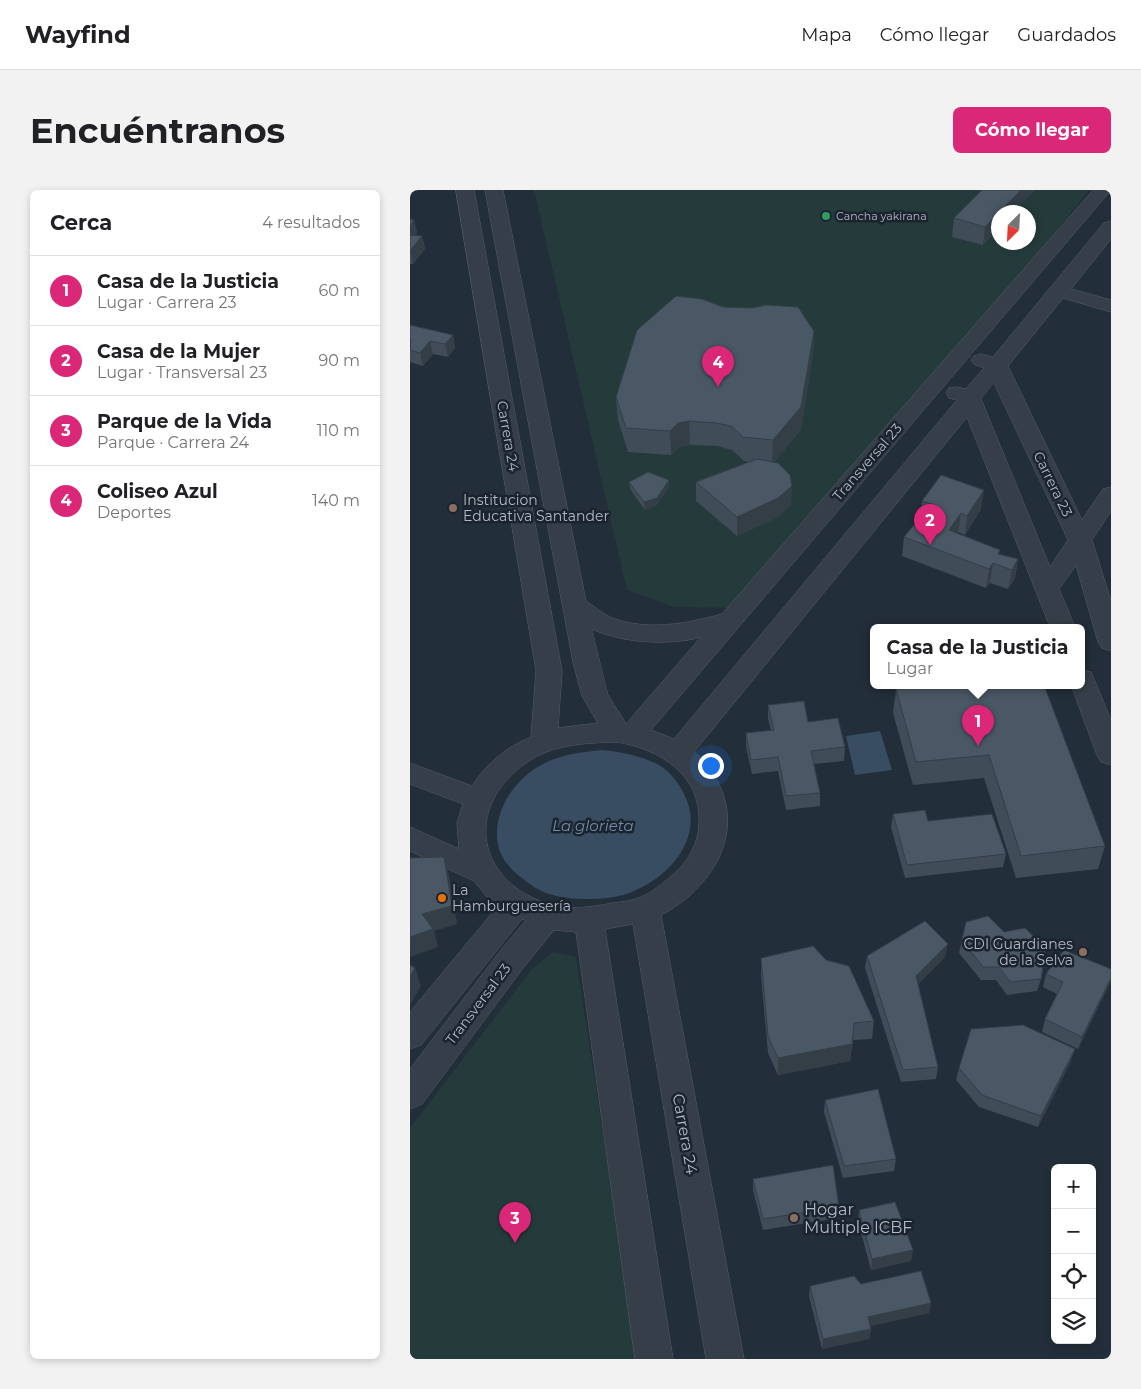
<!DOCTYPE html>
<html lang="es">
<head>
<meta charset="utf-8">
<style>
  :root { --surface:#fff; --page:#f2f2f2; --text:#202124; --muted:#757577; --line:#e0e0e0; --accent:#db2777 }
  body { margin:0; font-family:Montserrat,sans-serif; background:var(--page); color:var(--text) }
  .controls { position:absolute; right:15px; bottom:15px; display:grid; overflow:hidden; border-radius:8px; box-shadow:0 2px 8px #0003 }
  .controls button { width:45px; height:45px; display:grid; place-items:center; padding:0; border:0; border-bottom:1px solid var(--line); background:var(--surface); color:var(--text); font:25px sans-serif }
  .compass { position:absolute; left:581px; top:15px; width:45px; height:45px; border-radius:50%; background:var(--surface); box-shadow:0 2px 8px #0003; rotate:204deg }
  .you { position:absolute; left:300px; top:575px; width:18px; height:18px; margin:-12px; border:4px solid #fff; border-radius:50%; background:#1a73e8; box-shadow:0 0 0 8px #1a73e833 }
  .badge { display:grid; place-items:center; width:32px; height:32px; border-radius:50%; background:var(--accent); color:#fff; font-size:16px; font-weight:700 }
  .pin { position:absolute; translate:-50% -41px; filter:drop-shadow(0 1px 2px #0008) }
  .pin::after { content:''; position:absolute; top:26px; width:18px; height:15px; background:inherit; clip-path:polygon(0 0,100% 0,50% 100%) }
  .popup { position:absolute; left:460px; top:434px; width:215px; height:65px; box-sizing:border-box; display:grid; place-content:center; border-radius:8px; background:var(--surface); filter:drop-shadow(0 1px 4px #0005); font-size:16px; white-space:nowrap; color:var(--muted) }
  .popup b { font-size:19px; color:var(--text) }
  .popup::after { content:''; position:absolute; left:50%; top:100%; margin-left:-10px; border:10px solid transparent; border-top-color:var(--surface) }
  .list { margin:0; padding:0; list-style:none }
  h2 { display:flex; justify-content:space-between; align-items:center; height:65px; margin:0; padding:0 20px; font-size:21px }
  h2 small { font-size:16px; font-weight:400; color:var(--muted) }
  .list li { display:grid; grid-template-columns:32px 1fr auto; gap:15px; align-items:center; box-sizing:border-box; height:70px; padding:0 20px; border-top:1px solid var(--line) }
  .list b { display:block; font-size:19px; white-space:nowrap }
  .list p { margin:0; font-size:16px; white-space:nowrap; color:var(--muted) }
  .list em { font-size:16px; font-style:normal; color:var(--muted) }
  .icon { flex:none; width:28px; height:28px; fill:none; stroke:currentColor; stroke-width:2; stroke-linecap:round; stroke-linejoin:round }
  .map { position:relative; flex:none; width:701px; height:1169px; overflow:hidden; border-radius:8px }
  header { display:flex; align-items:center; gap:30px; box-sizing:border-box; height:70px; padding:0 25px; background:var(--surface); border-bottom:1px solid var(--line) }
  header strong { font-size:24px }
  nav { display:flex; gap:28px; margin-inline-start:auto; font-size:18px }
  .intro { display:flex; align-items:center; justify-content:space-between; box-sizing:border-box; height:120px; padding:0 30px }
  h1 { margin:0; font-size:35px }
  .button { padding:12px 22px; border-radius:8px; background:var(--accent); color:#fff; font-size:18px; font-weight:700 }
  main { display:flex; gap:30px; padding:0 30px }
  aside { flex:1; background:var(--surface); border-radius:8px; box-shadow:0 2px 8px #0003 }
  .map>svg:first-child { display:block }
  .green { fill:#253b3b; fill-rule:evenodd }
  .water { fill:#384d62 }
  .lines { fill:none; stroke-linecap:round; stroke-linejoin:round }
  .minor-casing { stroke:#545d67; stroke-width:1 }
  .minor { fill:#363f49; fill-rule:evenodd }
  .wall { fill:#404c57 }
  .shaded-wall { fill:#343e47 }
  .building { fill:#4a5865; stroke:#343e47 }
  .leisure-dot { fill:#2e9e5b; stroke:#1b242e; stroke-width:2 }
  .education-dot { fill:#8d6e63; stroke:#1b242e; stroke-width:2 }
  .food-dot { fill:#e8710a; stroke:#1b242e; stroke-width:2 }
  .labels { text-anchor:middle; dominant-baseline:central; stroke-width:5; stroke-linejoin:round; paint-order:stroke }
  .far-poi-label { font-size:11px; fill:#b1bac5; stroke:#1b242e; text-anchor:start }
  .street-label { font-size:14px; fill:#b1bac5; stroke:#1b242e }
  .poi-label { font-size:14px; fill:#b1bac5; stroke:#1b242e; text-anchor:start }
  .water-label { font-size:15px; font-style:italic; fill:#728da8; stroke:#1b242e }
  .near-street-label { font-size:16px; fill:#b1bac5; stroke:#1b242e }
  .near-poi-label { font-size:16px; fill:#b1bac5; stroke:#1b242e; text-anchor:start }
</style>
</head>
<body>
<header>
<strong>Wayfind</strong>
<nav><a>Mapa</a><a>Cómo llegar</a><a>Guardados</a></nav>
</header>
<div class="intro"><h1>Encuéntranos</h1><a class="button">Cómo llegar</a></div>
<main>
<aside>
<h2>Cerca<small>4 resultados</small></h2>
<ul class="list">
<li><span class="badge">1</span><div><b>Casa de la Justicia</b><p>Lugar · Carrera 23</p></div><em>60 m</em></li>
<li><span class="badge">2</span><div><b>Casa de la Mujer</b><p>Lugar · Transversal 23</p></div><em>90 m</em></li>
<li><span class="badge">3</span><div><b>Parque de la Vida</b><p>Parque · Carrera 24</p></div><em>110 m</em></li>
<li><span class="badge">4</span><div><b>Coliseo Azul</b><p>Deportes</p></div><em>140 m</em></li>
</ul>
</aside>
<div class="map">
<svg width="701" height="1169" viewBox="0 0 701 1169">
  <rect width="100%" height="100%" fill="#222e39"/>
  <path class="green" d="M124 0H679L488 242 330 418 264 417 217 400ZM588 22H618V52H588Z
    M143 762 166 767 227 1169H0V938L122 779Z"/>
  <path class="water" d="M470 541 482 580 445 585 436 546Z
    M192 560C211 562 229 565 247 574 259 580 268 592 274 604 295 644 263 684 226 700 211 708 192 709 175 709 158 709 138 706 124 697 111 688 96 677 90 662 78 627 103 589 133 574 152 564 172 562 192 560Z"/>
  <g class="lines">
    <defs>
      <path id="minor" d="M46 0H64L152 481 148 538 188 533 172 506 163 472 75 0H93L176 411C184 416 193 424 202 428 238 441 276 434 312 424L683 0H701L241 540 264 549 547 210 539 208 536 203 539 198 547 197 556 199 574 178 564 174 561 170 564 166 571 164 583 167 694 33 701 31V49L661 99 701 110V122L653 108 598 176 672 330 693 299 701 297V321L682 350 701 411V461L692 458 688 452 666 375 649 399 665 437H640L557 227 284 562C293 569 300 579 306 589 337 643 301 699 251 725L334 1169H296L223 734 195 739 263 1169H225L166 742 144 740 113 778 12 914 0 919V879L91 760 116 730 112 729 11 855 0 859V822L88 716 77 707 64 691 0 661V637L49 659 47 633 53 614 0 594V573L62 596C77 573 96 557 121 547L126 481ZM584 193 658 350 640 377 571 209ZM182 439C210 453 261 456 291 447L216 534 198 505ZM207 552C250 559 292 585 289 634 288 653 281 666 268 680 257 690 245 701 231 707 222 711 211 712 202 713 183 717 161 720 142 715 67 694 52 618 116 573 142 554 176 553 207 552Z
        M672 480 681 482 701 530V575L691 572 687 565 661 495H672Z"/>
    </defs>
    <use href="#minor" class="minor-casing"/>
    <use href="#minor" class="minor"/>
  </g>
  <path class="wall" d="M625 0 604 22H588L573 55 542 47 544 28Z
    M0 29 4 30 7 43 5 45 12 46 15 59 3 74H0Z
    M313 117 404 141 403 165 391 240 364 272 381 315 368 327 327 346 286 311V292L341 272 334 271 322 260 307 256 280 255 269 257 261 265 218 262 208 230 206 207Z
    M0 135 43 145 45 158 38 167 23 164 13 176 0 172Z
    M259 290V297L247 315 235 320 220 299 219 292Z
    M512 311 571 319 555 345 548 342 547 343 590 364 608 369 605 388 598 399 580 393 576 398 492 366 494 347 510 330Z
    M534 495 695 656 688 679 606 688 574 588 503 595 483 523 486 499Z
    M358 515 398 532 435 557 434 571 404 574 410 603V616L376 620 368 581 342 584 336 557V543L361 541 358 528Z
    M483 624 518 631 596 664 593 677 495 688 481 637Z
    M552 750 631 789 627 801 597 805 586 790H571L549 763Z
    M457 766 535 767 508 794 528 877 526 889 491 892 455 778Z
    M351 768 464 831 462 849 443 850 440 871 368 885 358 863 351 786Z
    M701 779V791L668 859 632 842 635 829 647 804 633 797 636 784Z
    M661 871 628 937 569 917 546 890 549 878Z
    M415 910 486 969 484 981 433 988 414 922Z
    M343 989 429 1017 428 1028 353 1040 343 1000Z
    M449 1020 503 1060 501 1071 461 1080 448 1031Z
    M451 1094 521 1113 519 1123 460 1136 461 1139 459 1149 412 1159 399 1106 400 1096Z"/>
  <path class="shaded-wall" d="M611 0H625L604 22H589Z
    M588 23V39L573 55 575 37Z
    M4 30 7 43 0 52V36Z
    M12 46 15 59 3 74 0 61Z
    M404 141 403 165 391 240 362 274 363 250Z
    M43 145 45 158 38 167 35 154Z
    M20 151 23 164 13 176 10 163Z
    M279 231 280 255 269 257 261 265 260 241 268 233Z
    M259 290V297L247 315 235 320 234 312Z
    M382 296 381 315 368 327 327 346V327Z
    M574 300 571 319 555 345 557 326Z
    M551 323 548 342 537 359 539 340Z
    M608 369 605 388 598 399 602 380Z
    M583 373 580 393 576 398 579 379Z
    M34 667 39 686 47 734 24 741 28 757 0 767V747Z
    M538 754 535 767 504 798 506 786Z
    M5 778 11 796 0 815V787Z
    M701 788V791L668 859 672 847Z
    M444 833 440 871 368 885V868Z
    M665 859 661 871 628 937 631 926Z
    M503 1060 501 1071 461 1080 462 1069Z
    M521 1113 519 1123 457 1137 458 1127Z
    M461 1139 459 1149 412 1159 413 1149Z"/>
  <path class="building" d="M572 0H611L575 37 544 28Z
    M0 29 4 30 0 36Z
    M0 45 12 46 0 61Z
    M266 106 292 109 313 117 342 118 356 115 388 117 404 141 391 217 363 250 333 247 321 236 306 233 279 231 268 233 260 241 216 238 206 207 227 140Z
    M0 135 43 145 35 154 20 151 10 163 0 160 1 149 0 148Z
    M347 269 368 273 380 285 382 296 368 308 327 327 286 292Z
    M238 282 259 290 247 308 234 312 219 292Z
    M531 285 574 300 557 326 551 323 539 340 590 360 588 364 608 369 602 380 583 373 579 379 494 347 508 330 517 331 527 316 512 311Z
    M534 495H634L695 656 611 666 579 565 506 572 486 499Z
    M394 511 398 532 428 528 435 557 401 561 410 603 376 606 368 567 341 570 336 543 364 540 358 515Z
    M515 620 518 631 582 624 596 664 497 675 483 624Z
    M34 667 42 716 12 724 23 739 0 747V668Z
    M578 726 594 742 615 738 636 758 631 789 600 792 589 777H573L552 750 556 732Z
    M515 731 538 754 506 786 528 877 493 880 457 766Z
    M403 756 416 770 439 776 464 831 444 833 442 854 368 868 358 846 351 768Z
    M654 760 701 779V788L672 847 635 829 653 792 636 784Z
    M0 775 5 778 0 787Z
    M613 835 665 859 631 926 572 905 549 878 561 839Z
    M468 899 486 969 434 976 415 910Z
    M423 975 429 1017 353 1029 343 989Z
    M485 1012 503 1060 462 1069 449 1020Z
    M511 1081 521 1113 458 1127 461 1139 413 1149 400 1096 444 1086 451 1094Z"/>
  <circle class="leisure-dot" cx="416" cy="26" r="5"/>
  <g class="education-dot">
    <circle cx="43" cy="318" r="5"/>
    <circle cx="673" cy="762" r="5"/>
    <circle cx="384" cy="1028" r="5"/>
  </g>
  <circle class="food-dot" cx="32" cy="708" r="5"/>
  <g class="labels">
    <g class="far-poi-label">
      <text x="426" y="26">Cancha yakirana</text>
    </g>
    <g class="street-label">
      <text transform="translate(98 246) rotate(80)">Carrera 24</text>
      <text transform="translate(457 272) rotate(-49)">Transversal 23</text>
      <text transform="translate(643 294) rotate(64)">Carrera 23</text>
      <text transform="translate(68 814) rotate(-53)">Transversal 23</text>
    </g>
    <g class="poi-label">
      <text x="53" y="310">Institucion<tspan x="53" dy="16">Educativa Santander</tspan></text>
      <text x="42" y="700">La<tspan x="42" dy="16">Hamburguesería</tspan></text>
      <text x="663" y="754" text-anchor="end">CDI Guardianes<tspan x="663" dy="16">de la Selva</tspan></text>
    </g>
    <g class="water-label">
      <text x="183" y="635">La glorieta</text>
    </g>
    <g class="near-street-label">
      <text transform="translate(275 944) rotate(80)">Carrera 24</text>
    </g>
    <g class="near-poi-label">
      <text x="394" y="1019">Hogar<tspan x="394" dy="18">Multiple ICBF</tspan></text>
    </g>
  </g>
</svg>
<div class="controls">
<button>+</button>
<button>−</button>
<button><svg class="icon" aria-label="locate" viewBox="0 0 24 24"><circle cx="12" cy="12" r="6"/><path d="M12 2v4M12 18v4M2 12h4M18 12h4"/></svg></button>
<button><svg class="icon" aria-label="layers" viewBox="0 0 24 24"><path d="M12 4l9 5-9 5-9-5zM3 14l9 5 9-5"/></svg></button>
</div>
<svg class="compass" viewBox="-18 -18 36 36"><path d="M0-13l5 13h-10z" fill="#e53935"/><path d="M0 13l5-13h-10z" fill="#757577"/></svg>
<div class="you"></div>
<div class="pin badge" style="left:568px;top:556px">1</div>
<div class="popup"><b>Casa de la Justicia</b>Lugar</div>
<div class="pin badge" style="left:520px;top:355px">2</div>
<div class="pin badge" style="left:105px;top:1053px">3</div>
<div class="pin badge" style="left:308px;top:197px">4</div>
</div>
</main>
</body>
</html>
